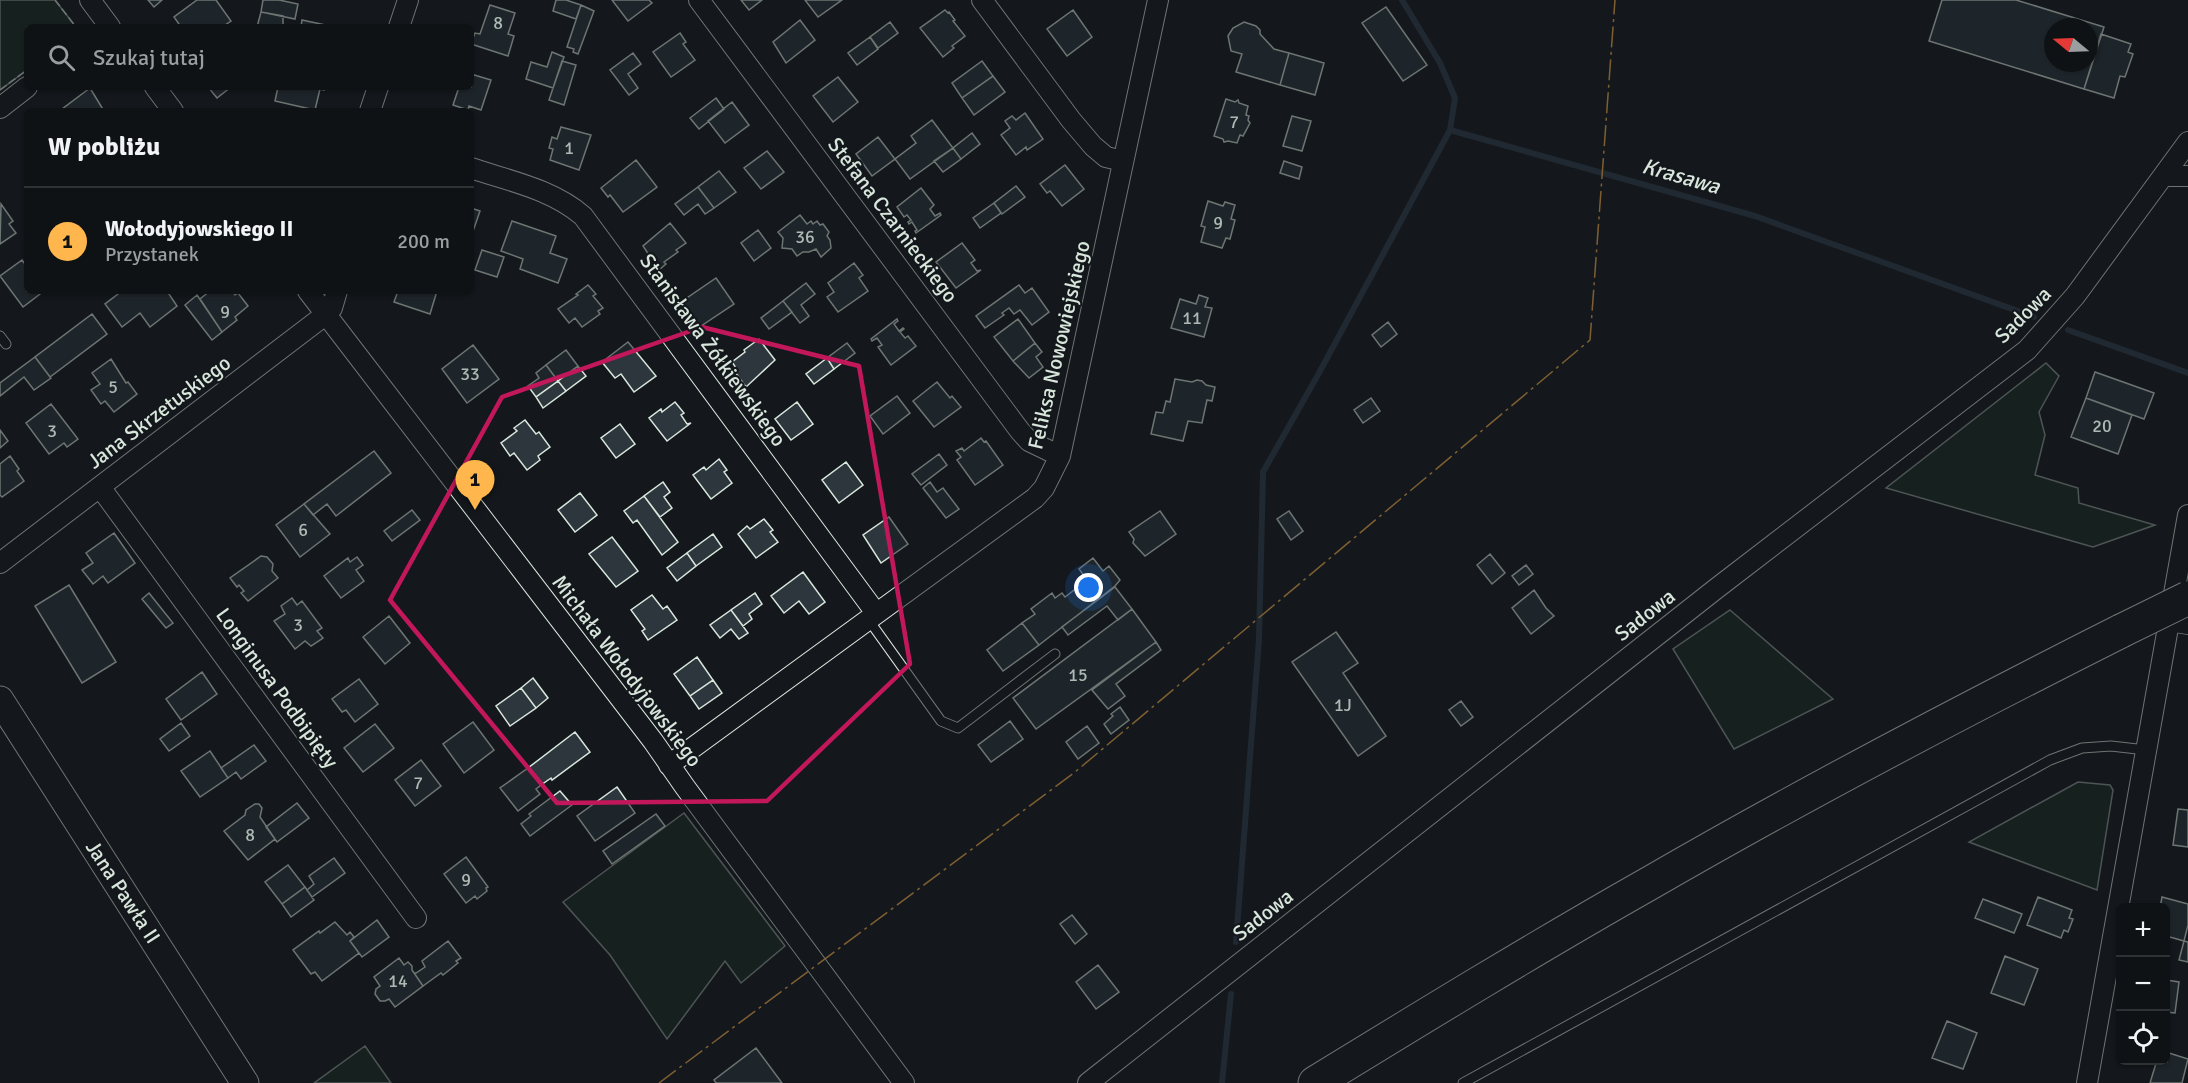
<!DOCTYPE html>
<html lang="pl">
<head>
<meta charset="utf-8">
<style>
  :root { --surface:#0f1215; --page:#181b1e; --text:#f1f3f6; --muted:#9b9ea0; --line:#2f3234; --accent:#ffb74d }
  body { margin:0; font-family:Signika,sans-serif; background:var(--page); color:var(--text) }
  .controls { position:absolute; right:18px; bottom:18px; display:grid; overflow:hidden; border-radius:9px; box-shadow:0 2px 4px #0004 }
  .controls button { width:54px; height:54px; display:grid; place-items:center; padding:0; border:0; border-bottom:2px solid var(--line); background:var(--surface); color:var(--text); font:30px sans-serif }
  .compass { position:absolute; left:2044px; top:18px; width:54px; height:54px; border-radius:50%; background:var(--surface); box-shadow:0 2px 4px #0004; rotate:289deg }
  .you { position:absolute; left:1089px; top:588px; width:21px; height:21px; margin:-15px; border:4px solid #fff; border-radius:50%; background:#1a73e8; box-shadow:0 0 0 9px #1a73e833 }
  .badge { display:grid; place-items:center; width:39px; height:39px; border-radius:50%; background:var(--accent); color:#111; font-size:20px; font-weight:700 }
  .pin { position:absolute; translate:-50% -50px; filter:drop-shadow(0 2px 3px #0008) }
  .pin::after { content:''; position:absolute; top:32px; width:21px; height:18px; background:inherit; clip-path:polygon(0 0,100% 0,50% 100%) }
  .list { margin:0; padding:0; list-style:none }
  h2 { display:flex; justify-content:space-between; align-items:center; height:78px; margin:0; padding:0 24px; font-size:26px }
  h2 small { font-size:20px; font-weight:400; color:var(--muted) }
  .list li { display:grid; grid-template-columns:39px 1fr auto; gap:18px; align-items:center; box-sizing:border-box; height:108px; padding:0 24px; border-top:2px solid var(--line) }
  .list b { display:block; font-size:22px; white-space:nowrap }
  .list p { margin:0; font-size:20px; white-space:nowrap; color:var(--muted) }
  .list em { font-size:20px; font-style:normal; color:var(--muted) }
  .icon { flex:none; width:33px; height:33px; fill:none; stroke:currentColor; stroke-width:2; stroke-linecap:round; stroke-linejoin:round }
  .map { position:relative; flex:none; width:2188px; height:1083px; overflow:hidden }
  .search { position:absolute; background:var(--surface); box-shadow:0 2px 4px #0004; left:24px; top:24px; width:450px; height:66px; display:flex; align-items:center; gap:15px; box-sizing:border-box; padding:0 21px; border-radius:9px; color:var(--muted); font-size:22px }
  .panel { position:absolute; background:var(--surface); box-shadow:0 2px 4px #0004; left:24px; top:108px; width:450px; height:186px; border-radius:9px }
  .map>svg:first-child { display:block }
  .green { fill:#1a2d24; stroke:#939e99; stroke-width:1.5 }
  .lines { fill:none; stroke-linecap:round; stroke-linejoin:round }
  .stream { stroke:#2f3f4d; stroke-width:6 }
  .building { fill:#2c363c; stroke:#d8e6dc; stroke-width:1.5; fill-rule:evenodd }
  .service-casing { stroke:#d8e6dc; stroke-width:11 }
  .minor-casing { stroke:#d8e6dc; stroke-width:22 }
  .secondary-casing { stroke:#d8e6dc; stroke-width:29 }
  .motorway-casing { stroke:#d8e6dc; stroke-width:35 }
  .service { stroke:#14181c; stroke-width:9 }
  .minor { stroke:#14181c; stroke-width:20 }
  .secondary { stroke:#14181c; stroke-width:27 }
  .motorway { stroke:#14181c; stroke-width:33 }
  .motorway-bridge-casing { stroke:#d8e6dc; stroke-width:35; stroke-linecap:butt }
  .motorway-bridge { stroke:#14181c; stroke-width:33 }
  .fence { stroke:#d8e6dc; stroke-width:1.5; stroke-dasharray:8 3; stroke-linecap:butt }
  .power { stroke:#ffb74d; stroke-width:1.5; stroke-dasharray:21 4.5 3 4.5; stroke-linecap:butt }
  .marked { fill:none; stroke:#c2185b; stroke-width:4.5; stroke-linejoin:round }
  .labels { text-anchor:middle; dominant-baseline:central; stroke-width:4.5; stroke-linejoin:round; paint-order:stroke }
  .number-label { font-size:18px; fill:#adbab4 }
  .street-label { font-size:21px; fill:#d8e6dc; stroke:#14181c }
  .water-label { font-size:22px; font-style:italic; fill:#d8e6dc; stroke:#14181c }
</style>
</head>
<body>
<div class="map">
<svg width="2188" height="1083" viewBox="0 0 2188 1083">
  <rect width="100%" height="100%" fill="#14181c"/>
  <path class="green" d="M0 0H55L76 27H27V70L0 90Z
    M2046 363 2059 376 2039 412 2045 435 2035 475 2078 488 2079 503 2155 525 2093 547 1886 488Z
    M1730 610 1833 699 1734 749 1673 649Z
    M2078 782 2110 785 2113 790 2097 890 1969 842Z
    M684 813 785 946 741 983 725 961 667 1039 610 955 563 902Z
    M365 1046 391 1083H314Z"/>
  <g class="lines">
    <path class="stream" d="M1450 130 1755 216 2034 317
      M2068 330 2188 373
      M1236 942 1259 639 1263 472 1319 373 1450 130 1455 98 1440 63 1402 0
      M1222 1083 1231 994"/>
  </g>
  <path class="building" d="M148 0H162L154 7Z
    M197 0H216L231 21 222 27H181L174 17Z
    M263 0H279L298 4 295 19 261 12Z
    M556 0H566L581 5 576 19 553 11Z
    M612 0H649L652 3 628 21Z
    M741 0H762L749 10Z
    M805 0H842L818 17Z
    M1942 0H2016L2104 27 2084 89 1929 41ZM2053 27H2089V63H2053Z
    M490 5 515 13 508 34 514 36 508 56 471 44 475 33 480 34Z
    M581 5 594 11 578 54 573 52 574 49 567 47Z
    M1386 7 1427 65 1403 81 1362 23Z
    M945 10 948 13 949 12 955 20 953 21 965 36 952 46 954 48 943 57 920 28Z
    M1073 10 1092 37 1067 56 1047 29Z
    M261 12 283 16V27H257Z
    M302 20 335 27H301Z
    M800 20 815 40 786 63 773 42Z
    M890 22 898 33 878 48 870 37Z
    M1244 22 1256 26 1260 30V34L1274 49 1289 53 1280 85 1236 72 1242 54 1231 51 1228 36 1233 28Z
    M680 33 686 42 683 44 695 60 671 77 653 52Z
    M2101 34 2131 44 2128 52 2133 54 2125 77 2120 76 2114 98 2084 89Z
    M870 37 878 49 857 65 848 53Z
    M552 52 564 57 553 88 526 79 531 62 547 67Z
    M633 53 641 64 628 74 638 88 629 95 610 70Z
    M1289 53 1324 63 1315 95 1280 85Z
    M562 61 576 65 564 105 549 100Z
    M982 61 993 76 962 98 952 83Z
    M471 74 491 80 481 110 469 106 468 110 453 105 459 87H471Z
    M993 76 1005 92 974 115 962 98Z
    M838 77 858 102 833 122 813 96Z
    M208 87H231L217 98Z
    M278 87H325L324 90 320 89 315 110 275 101Z
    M90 88 104 111H63L62 109Z
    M716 98 724 109 699 129 690 118Z
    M1226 99 1235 102 1238 100 1239 103 1248 106 1246 115 1249 116 1248 120 1250 123 1243 136 1240 135 1237 143 1228 141 1224 142 1223 139 1214 136Z
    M732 102 749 125 725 143 708 121Z
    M1025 113 1043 139 1027 150 1026 147 1016 155 1001 135 1010 128 1005 121 1012 116 1016 120Z
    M1292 116 1311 121 1302 151 1283 146Z
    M932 120 953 148 910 179 895 159 916 143 911 136Z
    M561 127 591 135 579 170 550 160 553 149 549 148 552 137 557 139Z
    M972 133 980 144 961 159 953 148Z
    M878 137 895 159 872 176 856 154Z
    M953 148 961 159 943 172 934 161Z
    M767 151 784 172 761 189 744 168Z
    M636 160 657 187 623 212 610 195 608 197 601 188Z
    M1284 161 1302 167 1299 179 1280 173Z
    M1065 165 1084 189 1062 206 1050 191 1047 193 1040 184Z
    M719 171 736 192 714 208 698 187Z
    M1016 186 1025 197 1002 214 994 203Z
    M698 187 714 208 705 214 698 204 684 215 675 204Z
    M921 188 934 205 930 209 935 216 940 213 941 215 916 233 915 231 917 230 912 222 909 224 908 222 911 220 907 215 904 217 897 207Z
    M1208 201 1223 206 1225 202 1235 205 1231 219 1235 220 1230 239 1226 238 1222 248 1201 242 1205 227 1201 226Z
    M994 203 1001 213 980 228 973 218Z
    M1 204 13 221 9 224 16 233 0 244Z
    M471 208 480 211 471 237Z
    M800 215 807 224 811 221 813 224 817 221 820 225 823 224 829 232 827 236 830 240 831 248 821 257 816 249 809 252H803L797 256 792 249 782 248 783 238 778 232Z
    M512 221 556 236 550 253 567 259 558 283 520 269 523 259 501 251Z
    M670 223 686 243 676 250 678 252 664 262 666 264 659 270 643 246Z
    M758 230 771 248 754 261 741 243Z
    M962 243 975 260 971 263 977 271 981 270 956 288 936 262Z
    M482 250 504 257 497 277 475 270Z
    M22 260 27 267V291H44L23 307 0 276Z
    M854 263 863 275 859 278 868 291 838 312 827 297 834 292 828 283Z
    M716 278 734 304 698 328 681 302Z
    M806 283 815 294 801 305 809 316 800 323 783 301Z
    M588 285 596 294 593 296 603 308 598 311 600 314 582 327 575 318 569 323 558 309 578 295 576 294Z
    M1019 285 1025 293 1032 288 1049 312 1032 325 1020 310 1014 314 1009 308 1002 313 1004 315 985 328 976 316Z
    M122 291H167L177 306 150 327 140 313 122 327 105 304Z
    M210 291H232L235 295 238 293 248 306 235 317 237 320 222 332 200 299Z
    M398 291H437L430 314 394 302Z
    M197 295 222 332 212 340 185 305Z
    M1199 295 1208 298 1205 307 1212 308 1204 337 1171 328 1180 299 1196 304Z
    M783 301 792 312 769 329 761 318Z
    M92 314 107 334 50 377 35 357Z
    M897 319 898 321 894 324 899 331 903 328 904 329 900 332 905 338 908 336 916 346 891 365 878 347 882 345 877 338 872 341 871 339Z
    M1018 319 1035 343 1013 361 994 337Z
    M1388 322 1397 334 1381 347 1372 335Z
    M759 339 775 360 746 387 735 372 738 371 732 362 745 352 744 350Z
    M628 342 656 376 634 392 621 374 615 378 602 362Z
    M847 343 855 353 834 369 827 358Z
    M1035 343 1042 352 1036 357 1043 367 1029 378 1013 361Z
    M473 345 499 379 467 403 442 369Z
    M566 350 578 366 558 381 546 365Z
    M35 357 51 378 34 390 24 377 0 396V383Z
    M827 358 834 369 814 384 806 374Z
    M111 359 126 383 128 382 137 394 114 412 105 401 101 404 91 390 100 384 92 373Z
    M546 365 558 381 536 397 528 386 539 378 536 373Z
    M578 366 586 376 566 391 558 381Z
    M2095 372 2154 393 2144 419 2086 398Z
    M1175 379 1192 382 1197 380 1202 381 1206 385 1215 387 1212 401 1207 400 1202 423 1188 421 1183 441 1151 434 1156 412 1163 413 1166 401 1170 402Z
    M558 381 566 391 543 408 536 397Z
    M937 382 950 398 952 396 961 407 934 427 913 401Z
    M897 396 910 413 883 434 870 416Z
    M1371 398 1380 411 1363 423 1354 410Z
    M2086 398 2132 415 2118 454 2071 437Z
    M675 402 684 413 681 415 687 424 691 423 667 441 649 418 661 409 662 412Z
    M797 402 813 424 791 440 775 419Z
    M51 404 78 439 67 447 64 443 49 454 26 423Z
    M525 420 536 434 539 432 550 447 538 456 540 460 527 470 514 453 510 456 501 443 517 431 514 428Z
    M620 424 635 444 616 458 601 438Z
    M0 430 8 441 0 448Z
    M981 438 984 442 986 441 1003 465 975 485 957 460 961 457 956 451 962 448 964 451Z
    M374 451 391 473 336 516 327 504 313 515 304 504Z
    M939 454 947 465 921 485 912 474Z
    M10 456 19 469 17 471 24 481 2 497 0 495V464Z
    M719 459 727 470 724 472 732 483 711 499 693 475 704 467 706 470Z
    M846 462 863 485 839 503 822 480Z
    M663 482 670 492 664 497 672 508 660 517 644 496Z
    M930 482 937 492 943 488 959 509 946 518 923 488Z
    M580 493 597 515 575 532 558 510Z
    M644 496 678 542 662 555 637 520 633 523 624 511Z
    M304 504 330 534 300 557 276 525Z
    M412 510 420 520 392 541 384 531Z
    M1160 511 1176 534 1145 556 1133 543 1134 539 1129 532Z
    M1289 511 1303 531 1291 540 1277 519Z
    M889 517 908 544 881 563 863 535Z
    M764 519 773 530 770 532 778 542 756 558 738 534 747 526 750 529Z
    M114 533 135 563 108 583 103 576 93 584 82 570 93 563 86 553Z
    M713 534 722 547 696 566 687 553Z
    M612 537 638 571 616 587 589 554Z
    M687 553 696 566 677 581 667 568Z
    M1490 554 1505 573 1492 584 1477 565Z
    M261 556 267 557 273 564 272 571 278 578 248 601 241 593 244 591 239 585 237 587 230 578Z
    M357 557 363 565 356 570 364 581 341 598 324 576 348 558 350 562Z
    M1093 558 1103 571 1109 566 1120 580 1115 586 1039 645 1022 623 1035 614 1031 609 1052 593 1055 598 1062 593 1065 597 1087 580 1079 569Z
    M1526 565 1533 574 1519 585 1512 576Z
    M803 572 825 602 809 614 799 601 784 613 771 596Z
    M69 585 116 662 82 683 35 606Z
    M1115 587 1132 609 1118 620 1107 606 1068 635 1062 627Z
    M1534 590 1546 608 1554 616 1531 634 1512 608Z
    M149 593 173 623 166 628 142 599Z
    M755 593 762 604 749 614 752 619 743 626 731 610Z
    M652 595 663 609 667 606 677 620 648 640 642 631 645 629 631 610Z
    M292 598 297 605 302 601 322 628 317 631 323 638 311 646 305 641 295 649 274 621 285 614 281 606Z
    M1132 609 1156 642 1036 729 1013 698Z
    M731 610 748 633 739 639 731 629 720 638 710 625Z
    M389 616 410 643 385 664 363 637Z
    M1022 623 1039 645 1003 671 987 650Z
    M1336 632 1358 663 1343 673 1386 736 1358 756 1292 662Z
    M1156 642 1161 650 1116 684 1125 696 1108 709 1092 690Z
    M697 657 713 680 690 696 674 674Z
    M202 672 217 694 181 720 166 699Z
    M533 678 548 698 536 708 521 688Z
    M359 679 378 704 355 722 346 710 342 712 332 699Z
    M713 680 722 693 699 709 690 696Z
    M521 688 536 708 510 726 496 706Z
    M1461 701 1473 717 1461 726 1449 710Z
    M1120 707 1129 720 1111 734 1104 724 1113 716 1111 714Z
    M1010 721 1023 739 991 762 978 745Z
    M473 722 494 750 464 773 443 744Z
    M181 723 190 736 169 751 160 739Z
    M375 724 394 748 363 772 344 748Z
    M1087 726 1099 743 1078 759 1066 742Z
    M575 732 590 752 552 780 551 778 541 785 528 768Z
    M254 745 266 761 241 779 236 772 228 778 221 768Z
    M210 751 228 778 200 797 181 771Z
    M421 760 441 786 415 806 395 780Z
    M528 768 541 785 536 789 540 794 518 811 500 788Z
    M617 787 635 813 595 841 577 816Z
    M560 791 572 805 530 836 521 824 531 816 529 814Z
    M297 803 309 818 277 842 266 827Z
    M255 804H259L262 808 260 817 275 839 248 860 224 831 245 815 246 810Z
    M2178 809 2188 810V847L2173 845Z
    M656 814 665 826 612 864 603 851Z
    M466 857 488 887 486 888 487 891 477 899 475 896 466 903 444 874Z
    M334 858 345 873 312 897 307 890 314 884 309 876Z
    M288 865 305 887 282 904 265 882Z
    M305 887 314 900 291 917 282 904Z
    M2038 897 2072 910 2069 918 2073 919 2068 932 2064 930 2061 938 2027 925Z
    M2162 897 2188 904V925L2184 941 2166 936V908H2160Z
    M1983 899 2022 914 2014 933 1975 918Z
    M1072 915 1087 934 1075 944 1060 924Z
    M377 920 389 937 362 957 350 941Z
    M335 922 347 935 350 932 354 937 350 941 359 953 322 981 315 972 311 974 293 950 319 931 320 933Z
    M448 941 461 958 456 961 458 963 443 975 441 973 423 986 414 973H416L425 967 422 961Z
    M2184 941 2188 942V962L2179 960Z
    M2005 956 2038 969 2024 1005 1991 993Z
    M399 958 404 965 408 962 412 966V970L423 986 395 1007 389 999 385 1001H380L375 994 376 989 380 986 374 977Z
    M1098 965 1119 992 1096 1009 1076 982Z
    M2166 980 2179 982 2175 1013 2166 1012Z
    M1947 1021 1977 1033 1963 1069 1932 1058Z
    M756 1048 782 1083H716L714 1080Z
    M2169 1053 2188 1059 2182 1083H2150L2157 1060 2167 1062Z"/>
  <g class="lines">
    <defs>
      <path id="service" d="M0 336 6 344
        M868 619 941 721 958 728 1055 654
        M1463 1083 2050 760 2082 748 2111 746 2146 750"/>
      <path id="minor" d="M90 0 110 27
        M699 0 1020 431 1029 441 1060 456
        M982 0 1071 120 1093 146 1106 157 1123 161
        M399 27 408 0
        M155 87 173 111
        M0 108 27 87
        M370 111 378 87
        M471 168C509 181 552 189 583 216L876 613
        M2163 176H2188
        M308 291 653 741 685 787 904 1083
        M100 487 416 918
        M0 563 325 315 332 308 337 291
        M2169 621 2188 624
        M669 765 1035 498 1044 488 1060 456 1158 0
        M1088 1083 1717 588 2027 350 2075 296 2188 142
        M2087 1083 2188 515"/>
      <path id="secondary" d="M0 700 245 1083"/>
      <path id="motorway" d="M1315 1083C1426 1015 1537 947 1650 883 1804 794 1962 711 2121 631"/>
    </defs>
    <use href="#service" class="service-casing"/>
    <use href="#minor" class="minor-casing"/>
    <use href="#secondary" class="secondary-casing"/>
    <use href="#motorway" class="motorway-casing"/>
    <use href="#service" class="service"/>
    <use href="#minor" class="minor"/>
    <use href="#secondary" class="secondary"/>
    <use href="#motorway" class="motorway"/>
    <defs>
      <path id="motorway-bridge" d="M2121 631 2188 598"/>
    </defs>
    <use href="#motorway-bridge" class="motorway-bridge-casing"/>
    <use href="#motorway-bridge" class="motorway-bridge"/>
    <path class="fence" d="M55 0 76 27
      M0 90 27 70"/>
    <path class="power" d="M659 1083 1075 772 1590 340 1615 0"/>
  </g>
  <path d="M0 0H2188V1083H0ZM702 327 859 366 910 664 767 801 557 803 390 600 502 397Z" fill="#14181c" fill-opacity=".55" fill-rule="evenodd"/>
  <path class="marked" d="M702 327 859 366 910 664 767 801 557 803 390 600 502 397Z"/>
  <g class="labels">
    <g class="number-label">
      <text x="498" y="23">8</text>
      <text x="1234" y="122">7</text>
      <text x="569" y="148">1</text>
      <text x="1218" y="223">9</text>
      <text x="805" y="237">36</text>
      <text x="225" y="312">9</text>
      <text x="1192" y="318">11</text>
      <text x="470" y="374">33</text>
      <text x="113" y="387">5</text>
      <text x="2102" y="426">20</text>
      <text x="52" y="431">3</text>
      <text x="303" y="530">6</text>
      <text x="298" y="625">3</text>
      <text x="1078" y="675">15</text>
      <text x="1343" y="705">1J</text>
      <text x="418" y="783">7</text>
      <text x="250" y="835">8</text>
      <text x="466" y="880">9</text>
      <text x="398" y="981">14</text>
    </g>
    <g class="street-label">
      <text transform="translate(893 220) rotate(53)">Stefana Czarnieckiego</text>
      <text transform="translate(2023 315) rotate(-45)">Sadowa</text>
      <text transform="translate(1059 345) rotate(-77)">Feliksa Nowowiejskiego</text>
      <text transform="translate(713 350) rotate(54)">Stanisława Żółkiewskiego</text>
      <text transform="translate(159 412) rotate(-37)">Jana Skrzetuskiego</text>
      <text transform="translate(1645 615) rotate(-38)">Sadowa</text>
      <text transform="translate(627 671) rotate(53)">Michała Wołodyjowskiego</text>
      <text transform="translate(277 688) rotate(54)">Longinusa Podbipięty</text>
      <text transform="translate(123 892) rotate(57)">Jana Pawła II</text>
      <text transform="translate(1263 915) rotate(-38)">Sadowa</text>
    </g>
    <g class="water-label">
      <text transform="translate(1681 176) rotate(16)">Krasawa</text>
    </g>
  </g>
</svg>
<div class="controls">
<button>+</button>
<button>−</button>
<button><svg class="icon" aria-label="locate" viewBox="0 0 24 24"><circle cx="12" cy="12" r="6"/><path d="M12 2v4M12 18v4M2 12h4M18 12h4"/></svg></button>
</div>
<svg class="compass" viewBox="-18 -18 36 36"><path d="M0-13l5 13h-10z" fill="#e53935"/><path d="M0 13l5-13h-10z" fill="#9b9ea0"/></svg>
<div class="you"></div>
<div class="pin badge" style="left:475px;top:510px">1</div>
<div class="search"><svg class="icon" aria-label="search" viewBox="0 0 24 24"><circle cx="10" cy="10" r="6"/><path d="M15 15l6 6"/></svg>Szukaj tutaj</div>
<section class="panel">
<h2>W pobliżu<small></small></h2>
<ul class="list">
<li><span class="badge">1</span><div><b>Wołodyjowskiego II</b><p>Przystanek</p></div><em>200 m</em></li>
</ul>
</section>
</div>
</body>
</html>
